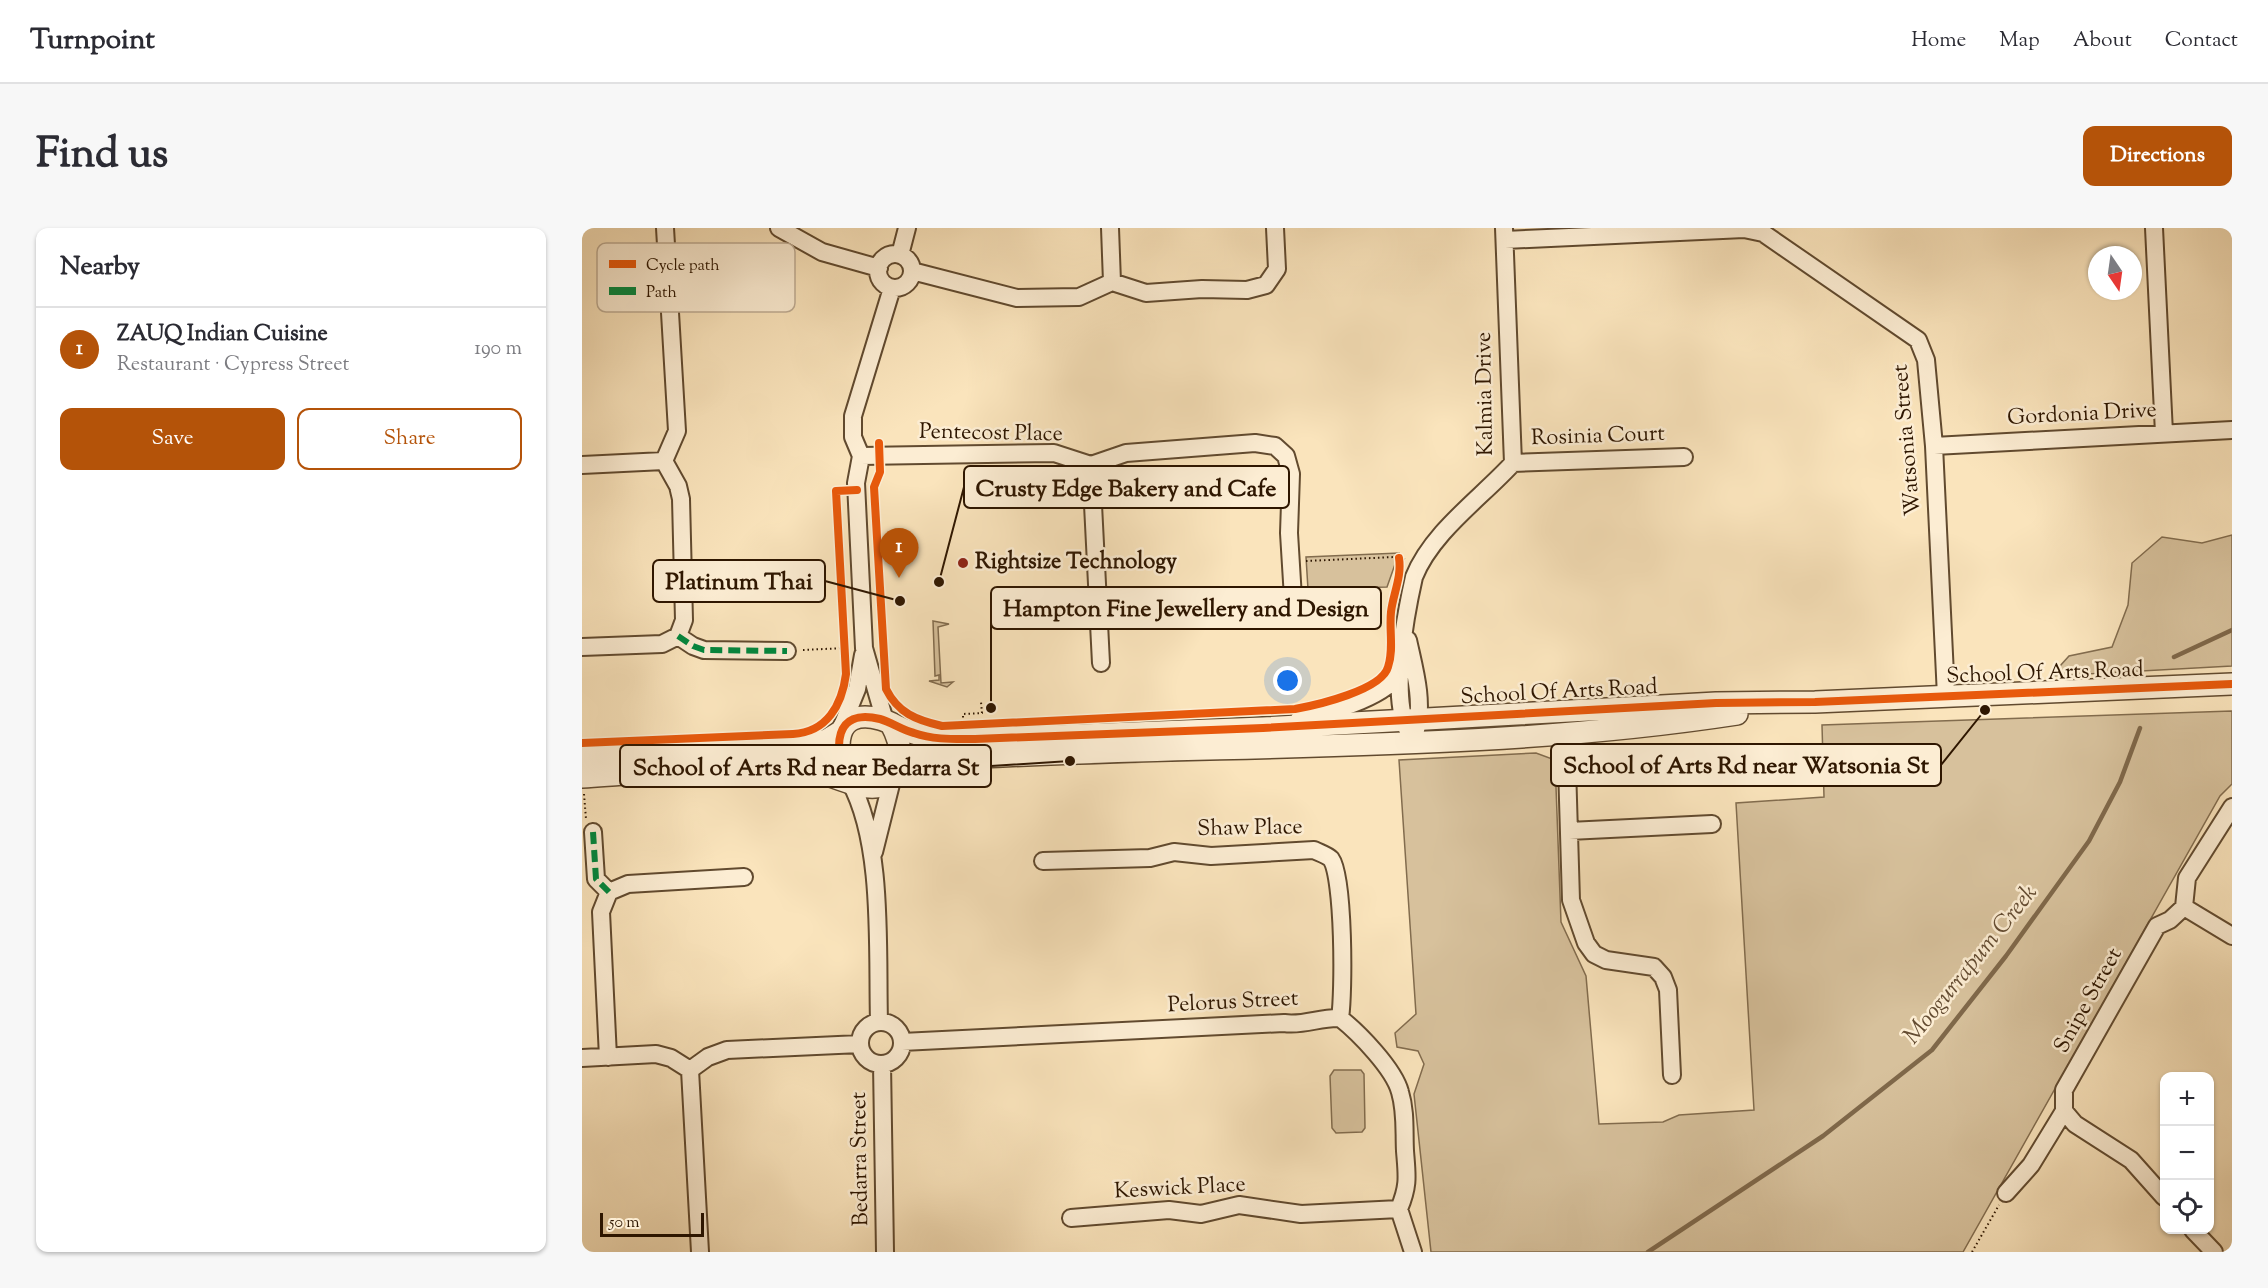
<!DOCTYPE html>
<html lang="en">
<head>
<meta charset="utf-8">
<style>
  :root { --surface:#fff; --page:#f7f7f7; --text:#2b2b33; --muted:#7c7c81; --line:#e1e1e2; --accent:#b45309 }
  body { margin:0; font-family:"Sorts Mill Goudy",serif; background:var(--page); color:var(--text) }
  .controls { position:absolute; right:18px; bottom:18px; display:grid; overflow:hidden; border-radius:12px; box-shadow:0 2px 4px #0004 }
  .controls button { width:54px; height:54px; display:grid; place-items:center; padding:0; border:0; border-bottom:2px solid var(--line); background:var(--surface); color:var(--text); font:30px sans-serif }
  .compass { position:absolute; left:1506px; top:18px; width:54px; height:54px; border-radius:50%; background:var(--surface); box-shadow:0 2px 4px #0004; rotate:167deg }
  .scale { position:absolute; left:18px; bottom:15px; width:104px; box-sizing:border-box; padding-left:6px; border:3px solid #2e1600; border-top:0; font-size:16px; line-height:21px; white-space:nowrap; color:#2e1600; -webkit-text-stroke:4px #fcedd3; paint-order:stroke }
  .you { position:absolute; left:706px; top:453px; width:21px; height:21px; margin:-15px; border:4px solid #fff; border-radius:50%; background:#1a73e8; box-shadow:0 0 0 9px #1a73e833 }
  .badge { display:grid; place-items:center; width:39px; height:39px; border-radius:50%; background:var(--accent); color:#fff; font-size:20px; font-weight:700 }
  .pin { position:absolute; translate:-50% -50px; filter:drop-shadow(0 2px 3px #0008) }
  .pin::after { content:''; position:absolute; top:32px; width:21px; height:18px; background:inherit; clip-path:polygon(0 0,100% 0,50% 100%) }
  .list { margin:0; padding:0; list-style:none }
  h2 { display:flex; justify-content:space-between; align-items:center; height:78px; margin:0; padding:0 24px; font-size:26px }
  h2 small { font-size:20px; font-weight:400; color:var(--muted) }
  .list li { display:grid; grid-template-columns:39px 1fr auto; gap:18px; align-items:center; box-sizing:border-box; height:84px; padding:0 24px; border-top:2px solid var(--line) }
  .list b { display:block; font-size:22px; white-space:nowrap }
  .list p { margin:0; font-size:20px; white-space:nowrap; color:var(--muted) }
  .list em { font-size:20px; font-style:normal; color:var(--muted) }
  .actions { display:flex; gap:12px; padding:18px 24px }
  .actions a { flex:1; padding:14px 0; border:2px solid var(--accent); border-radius:12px; text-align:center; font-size:21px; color:var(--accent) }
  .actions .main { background:var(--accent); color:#fff }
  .icon { flex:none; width:33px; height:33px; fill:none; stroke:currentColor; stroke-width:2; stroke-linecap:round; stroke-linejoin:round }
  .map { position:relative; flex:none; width:1650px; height:1024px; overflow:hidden; border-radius:12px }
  header { display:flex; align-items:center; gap:36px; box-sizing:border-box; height:84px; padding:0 30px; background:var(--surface); border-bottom:2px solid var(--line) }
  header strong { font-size:28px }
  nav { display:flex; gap:33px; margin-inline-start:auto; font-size:21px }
  .intro { display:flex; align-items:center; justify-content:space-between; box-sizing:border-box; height:144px; padding:0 36px }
  h1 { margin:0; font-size:42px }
  .button { padding:15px 27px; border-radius:12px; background:var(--accent); color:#fff; font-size:21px; font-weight:700 }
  main { display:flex; gap:36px; padding:0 36px }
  aside { flex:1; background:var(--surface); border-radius:12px; box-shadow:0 2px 4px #0004 }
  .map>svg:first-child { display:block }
  .green { fill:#d7c19c; stroke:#826c4e; stroke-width:1.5 }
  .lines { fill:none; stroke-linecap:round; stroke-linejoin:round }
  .stream { stroke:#7f684a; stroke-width:4.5 }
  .minor-casing { stroke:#614a2f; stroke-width:20 }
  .tertiary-casing { stroke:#614a2f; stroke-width:24 }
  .path { stroke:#2e1600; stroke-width:2; stroke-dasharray:1.5 3; stroke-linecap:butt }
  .minor { stroke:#fcedd3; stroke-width:16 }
  .tertiary { stroke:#fcedd3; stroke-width:21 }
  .quiet { stroke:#00873e; stroke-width:6; stroke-dasharray:12 6; stroke-linecap:butt }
  .cycleway-casing { stroke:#fcedd3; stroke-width:11 }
  .cycleway { stroke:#e8590c; stroke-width:8 }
  .poi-dot { fill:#8f2418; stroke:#fcedd3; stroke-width:2 }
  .labels { text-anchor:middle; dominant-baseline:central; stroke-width:5; stroke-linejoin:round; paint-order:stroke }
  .street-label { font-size:22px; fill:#2e1600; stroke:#fcedd3 }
  .poi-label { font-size:22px; font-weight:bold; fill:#2e1600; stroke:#fcedd3; text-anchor:start }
  .water-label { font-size:24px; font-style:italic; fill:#644c32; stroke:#fcedd3 }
  .key { fill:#fcedd3; stroke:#beac94; stroke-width:1.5 }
  .key-label { font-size:16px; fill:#2e1600 }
  .leader { fill:none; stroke:#2e1600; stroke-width:2 }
  .callout-dot { fill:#2e1600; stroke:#fcedd3; stroke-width:2 }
  .callout { fill:#fcedd3; stroke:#2e1600; stroke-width:2 }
  .callout-label { font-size:24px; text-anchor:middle; font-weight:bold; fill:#2e1600 }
</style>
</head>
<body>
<header>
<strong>Turnpoint</strong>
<nav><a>Home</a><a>Map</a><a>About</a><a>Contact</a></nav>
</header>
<div class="intro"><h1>Find us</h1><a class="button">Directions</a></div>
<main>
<aside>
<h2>Nearby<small></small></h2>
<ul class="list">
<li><span class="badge">1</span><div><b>ZAUQ Indian Cuisine</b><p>Restaurant · Cypress Street</p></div><em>190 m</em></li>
</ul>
<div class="actions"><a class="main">Save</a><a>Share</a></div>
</aside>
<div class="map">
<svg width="1650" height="1024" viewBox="0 0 1650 1024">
  <rect width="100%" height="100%" fill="#fae4bc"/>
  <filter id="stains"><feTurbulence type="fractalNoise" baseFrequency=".00333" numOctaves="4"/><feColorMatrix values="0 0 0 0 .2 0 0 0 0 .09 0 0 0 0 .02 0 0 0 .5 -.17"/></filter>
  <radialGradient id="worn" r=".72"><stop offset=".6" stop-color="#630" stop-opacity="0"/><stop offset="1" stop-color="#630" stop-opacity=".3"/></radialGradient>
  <path class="green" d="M1650 307V438L1469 448 1487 428 1530 419 1546 377 1550 335 1580 309 1620 315Z
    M817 325 805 359 726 361 724 329Z
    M351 393 367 396 356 399 359 455 371 454 365 459 347 453 357 452V447L353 448Z
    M1650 483V556L1638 568 1381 1024H849L832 866 842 836 836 823 815 819 813 805 834 786 817 532 954 525 973 532 979 694 1004 748 1017 896 1081 894 1097 887 1172 882 1154 575 1242 569 1240 497Z
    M752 842H779L782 846 783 900 780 904 754 905 750 900 748 848Z"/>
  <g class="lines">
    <path class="stream" d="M1592 429 1650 402
      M1066 1024 1241 908 1350 822 1424 728 1507 613 1538 554 1558 500"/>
    <defs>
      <path id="minor" d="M197 0 240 24 297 40
        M528 0 530 54
        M1572 0 1582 205
        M923 12 1162 1 1181 5 1336 112 1344 132 1352 218 1364 468
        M296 43a17 17 0 1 1 34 0a17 17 0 1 1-34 0Z
        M318 27 325 0
        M330 43 435 70 497 69 530 54 564 65 620 61 665 62 684 57 695 41 693 0
        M1352 218 1650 202
        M279 228 472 225 509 237 544 225 673 215 693 218 704 228 709 246 707 305 711 370 704 383 690 389 640 392
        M931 235 1102 229
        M0 237 82 233
        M509 237 519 435
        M96 408 111 418 122 422 205 423
        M826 412C832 440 842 473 834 502
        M0 419 80 416 96 408 102 392 99 271 96 258 82 233 95 203 83 0
        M717 491C748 484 797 472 817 447
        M303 493 282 420 274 255 279 228 271 209V188L310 60
        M260 498 275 461 281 427
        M825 501C809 465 823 389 832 349 850 304 899 270 931 235L922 0
        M984 505 989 672 1004 715 1012 726 1024 732 1072 739 1081 749 1086 762 1090 847
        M268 554C302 616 295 722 297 794
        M987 603 1130 596
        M11 604 14 651 27 664
        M292 624 310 552
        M461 633 568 630 592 624 629 628 732 622C738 625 745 627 749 631 762 649 762 765 758 790
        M1602 679 1650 708
        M278 815a21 21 0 1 1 42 0a21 21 0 1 1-42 0Z
        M320 814 702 795C722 798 738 789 758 790 777 805 812 841 818 864 824 884 822 903 823 923 825 948 827 957 817 981L831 1024
        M26 829 19 684 27 664 46 656 162 649
        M0 830 74 826 89 830 108 842 126 829 145 822 278 816
        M300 836 303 1024
        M108 842 118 1024
        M1424 965 1449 937 1482 883
        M1582 969 1549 932 1493 896 1482 883V862L1575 698 1588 692 1602 679 1605 650 1650 579
        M489 990 587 982 619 986 657 977 719 986 817 981
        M1611 1002 1632 1024"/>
      <path id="tertiary" d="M0 530 221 518 245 512 258 504
        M316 545 334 534 363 531C626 515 894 526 1155 486
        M0 549C71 545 150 534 220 540 241 542 281 565 298 558 325 547 321 518 309 496
        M264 551C252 521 251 479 298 491 309 494 320 502 332 505 352 512 372 511 393 511L681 500 1134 475 1233 474 1650 456"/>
    </defs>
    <use href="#minor" class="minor-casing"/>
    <use href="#tertiary" class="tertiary-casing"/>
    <path class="path" d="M724 333 813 329 823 331
      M221 422 263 420
      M381 494V486L400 485 399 474
      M2 566 4 591
      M1390 1024 1417 977"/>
    <use href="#minor" class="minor"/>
    <use href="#tertiary" class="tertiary"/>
    <path class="quiet" d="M96 408 111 418 122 422 205 423
      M11 604 14 651 27 664"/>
    <defs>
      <path id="cycleway" d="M297 215 298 244 292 259 304 461C316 485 334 492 360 498L713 481C735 477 800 462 806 439 812 422 807 402 809 384 811 366 820 349 817 330
        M0 515 211 506C245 504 260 477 264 446L254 263 275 262
        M264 551C252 521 251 479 298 491 309 494 320 502 332 505 352 512 372 511 393 511L681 500 1134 475 1233 474 1650 456"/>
    </defs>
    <use href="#cycleway" class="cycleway-casing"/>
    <use href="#cycleway" class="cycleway"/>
  </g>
  <circle class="poi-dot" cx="381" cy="335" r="6"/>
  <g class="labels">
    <g class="street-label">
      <text transform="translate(904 166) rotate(-91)">Kalmia Drive</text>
      <text transform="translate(1500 187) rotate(-3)">Gordonia Drive</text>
      <text transform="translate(409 206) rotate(1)">Pentecost Place</text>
      <text transform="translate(1016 209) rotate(-2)">Rosinia Court</text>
      <text transform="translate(1326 212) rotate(-95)">Watsonia Street</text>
      <text transform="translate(1463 446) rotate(-2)">School Of Arts Road</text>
      <text transform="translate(977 465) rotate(-3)">School Of Arts Road</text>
      <text transform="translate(668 601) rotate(-1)">Shaw Place</text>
      <text transform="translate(1507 773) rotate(-61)">Snipe Street</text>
      <text transform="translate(651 775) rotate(-3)">Pelorus Street</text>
      <text transform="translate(279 931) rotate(-91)">Bedarra Street</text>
      <text transform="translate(598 961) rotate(-3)">Keswick Place</text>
    </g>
    <g class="poi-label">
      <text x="393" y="335">Rightsize Technology</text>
    </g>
    <g class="water-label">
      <text transform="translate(1389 737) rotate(-51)">Moogurrapum Creek</text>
    </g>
  </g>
  <rect x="15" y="15" width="198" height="69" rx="9" class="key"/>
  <rect x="27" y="32" width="27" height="8" fill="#e8590c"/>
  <rect x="27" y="59" width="27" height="8" fill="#00873e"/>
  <g class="key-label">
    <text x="64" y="42">Cycle path</text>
    <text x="64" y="69">Path</text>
  </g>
  <path class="leader" d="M357 354L382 259M318 373L243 353M409 480L409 380M1403 482L1359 537M488 533L409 538"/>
  <g class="callout-dot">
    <circle cx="357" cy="354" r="6"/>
    <circle cx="318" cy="373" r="6"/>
    <circle cx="409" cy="480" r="6"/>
    <circle cx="1403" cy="482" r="6"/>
    <circle cx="488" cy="533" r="6"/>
  </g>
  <g class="callout">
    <rect x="382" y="238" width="325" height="42" rx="6"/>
    <rect x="71" y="332" width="172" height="42" rx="6"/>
    <rect x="409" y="359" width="390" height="42" rx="6"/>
    <rect x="969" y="516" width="390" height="42" rx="6"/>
    <rect x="38" y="517" width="371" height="42" rx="6"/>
  </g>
  <g class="callout-label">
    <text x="544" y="268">Crusty Edge Bakery and Cafe</text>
    <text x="157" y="361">Platinum Thai</text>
    <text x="604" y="388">Hampton Fine Jewellery and Design</text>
    <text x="1164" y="545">School of Arts Rd near Watsonia St</text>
    <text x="224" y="547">School of Arts Rd near Bedarra St</text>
  </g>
  <rect width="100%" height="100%" filter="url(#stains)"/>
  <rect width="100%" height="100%" fill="url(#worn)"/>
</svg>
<div class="controls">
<button>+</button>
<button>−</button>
<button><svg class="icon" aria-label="locate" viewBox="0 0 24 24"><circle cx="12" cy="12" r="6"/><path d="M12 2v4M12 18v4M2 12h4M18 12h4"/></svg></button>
</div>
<svg class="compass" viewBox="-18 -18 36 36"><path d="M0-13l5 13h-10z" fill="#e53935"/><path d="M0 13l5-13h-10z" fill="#7c7c81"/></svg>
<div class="scale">50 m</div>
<div class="you"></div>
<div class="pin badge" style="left:317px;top:350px">1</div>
</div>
</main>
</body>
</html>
